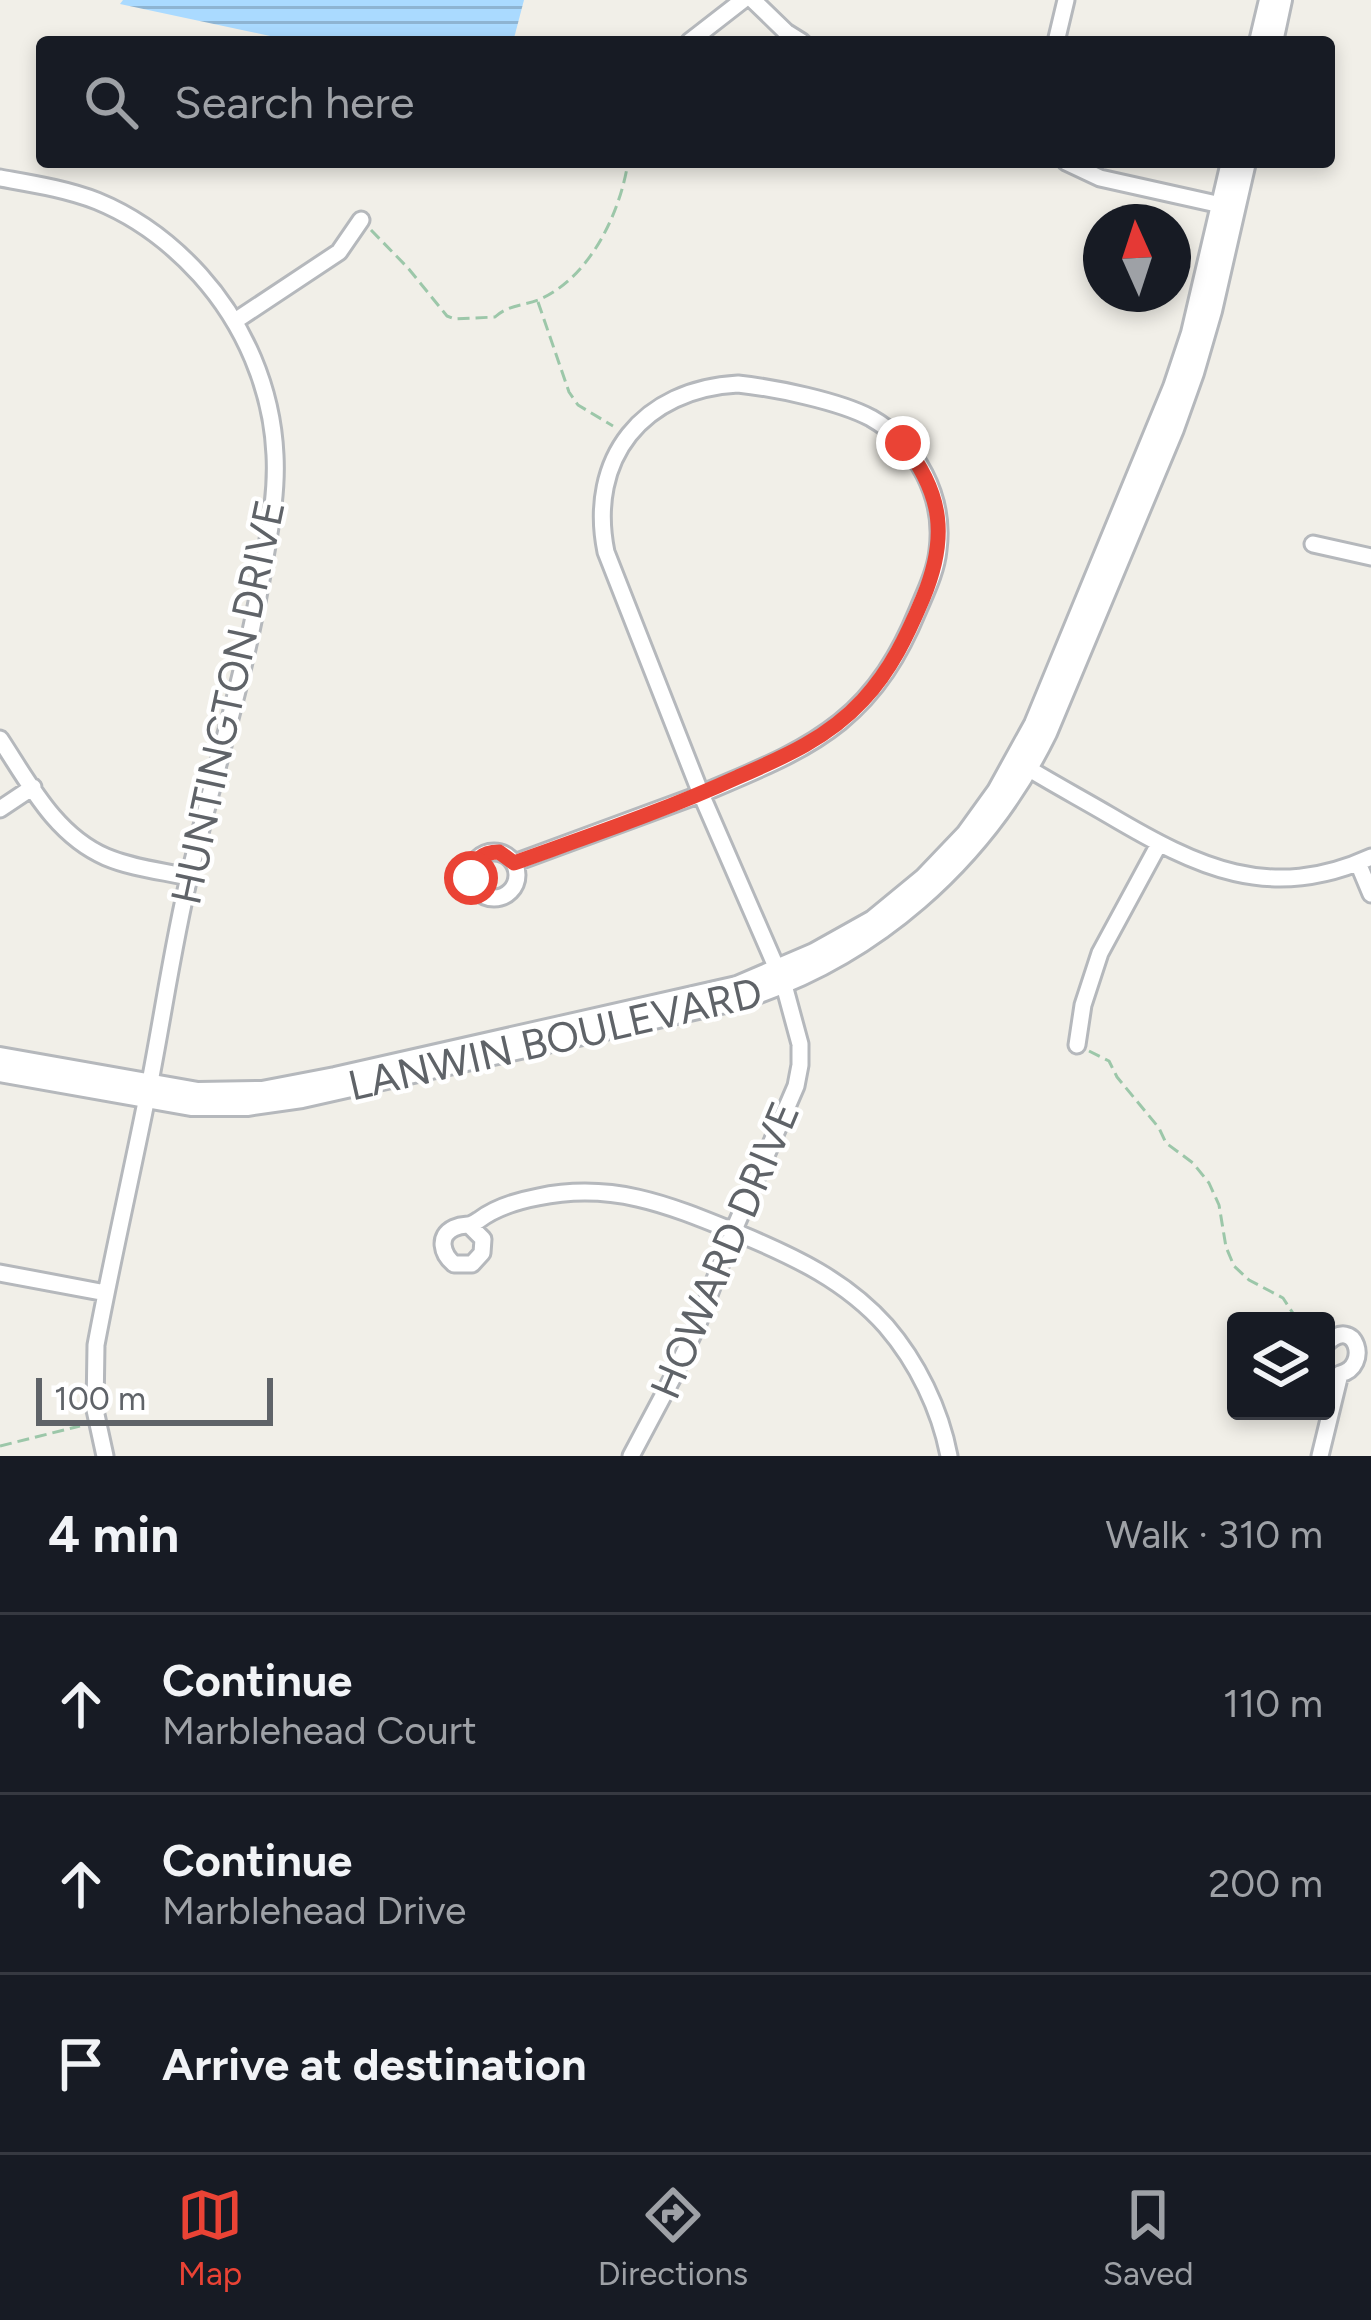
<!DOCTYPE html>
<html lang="en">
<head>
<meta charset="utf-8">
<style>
  :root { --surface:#171b24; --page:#20242c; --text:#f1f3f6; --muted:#9ea1a6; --line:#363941; --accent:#ea4335 }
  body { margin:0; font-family:Figtree,sans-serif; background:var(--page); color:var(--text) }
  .controls { position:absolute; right:36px; bottom:36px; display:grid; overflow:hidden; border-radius:12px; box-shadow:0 6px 18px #0003 }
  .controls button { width:108px; height:108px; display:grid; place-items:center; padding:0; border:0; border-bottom:3px solid var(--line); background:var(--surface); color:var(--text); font:60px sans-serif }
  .compass { position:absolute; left:1083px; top:204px; width:108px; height:108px; border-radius:50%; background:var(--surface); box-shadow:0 6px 18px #0003; rotate:357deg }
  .scale { position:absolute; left:36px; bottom:30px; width:237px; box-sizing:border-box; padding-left:12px; border:6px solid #5f6368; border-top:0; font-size:33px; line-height:42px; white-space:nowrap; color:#5f6368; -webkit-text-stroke:9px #fff; paint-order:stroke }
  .stop { position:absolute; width:36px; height:36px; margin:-27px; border:9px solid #ea4335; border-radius:50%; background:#fff }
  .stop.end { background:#ea4335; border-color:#fff; box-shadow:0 3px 12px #0008 }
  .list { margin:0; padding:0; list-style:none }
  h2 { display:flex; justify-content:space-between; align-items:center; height:156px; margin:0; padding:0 48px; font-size:51px }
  h2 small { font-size:39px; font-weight:400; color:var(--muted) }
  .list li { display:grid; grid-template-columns:78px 1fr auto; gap:36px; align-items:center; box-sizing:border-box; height:180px; padding:0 48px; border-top:3px solid var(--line) }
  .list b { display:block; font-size:45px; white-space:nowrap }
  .list p { margin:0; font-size:39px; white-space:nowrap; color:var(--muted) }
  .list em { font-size:39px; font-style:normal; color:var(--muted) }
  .icon { flex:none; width:66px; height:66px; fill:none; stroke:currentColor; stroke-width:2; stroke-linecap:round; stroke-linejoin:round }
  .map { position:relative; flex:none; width:1371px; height:1456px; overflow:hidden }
  .search { position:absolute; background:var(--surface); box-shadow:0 6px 18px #0003; left:36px; right:36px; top:36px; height:132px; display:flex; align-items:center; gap:30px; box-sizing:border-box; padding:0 42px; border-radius:12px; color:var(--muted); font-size:45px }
  .sheet { height:696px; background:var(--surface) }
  nav { display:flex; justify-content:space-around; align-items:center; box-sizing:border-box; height:168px; border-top:3px solid var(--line); background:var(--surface); font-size:33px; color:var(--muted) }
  nav a { display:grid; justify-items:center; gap:6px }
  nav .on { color:var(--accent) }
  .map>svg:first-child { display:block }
  .water { fill:url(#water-rules) }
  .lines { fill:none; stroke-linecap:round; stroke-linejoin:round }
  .minor-casing { stroke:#b5b8bc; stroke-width:21 }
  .tertiary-casing { stroke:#b5b8bc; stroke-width:24 }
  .path { stroke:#9cc7a9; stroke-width:3; stroke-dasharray:12 6; stroke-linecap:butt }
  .minor { stroke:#fff; stroke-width:15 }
  .tertiary { stroke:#fff; stroke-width:18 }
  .route { stroke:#ea4335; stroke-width:15 }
  .labels { text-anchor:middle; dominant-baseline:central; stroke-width:9; stroke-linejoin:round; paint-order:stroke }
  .street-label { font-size:42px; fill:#5f6368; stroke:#fff }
</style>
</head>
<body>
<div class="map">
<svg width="1371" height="1456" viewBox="0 0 1371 1456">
  <defs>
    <pattern id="water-rules" width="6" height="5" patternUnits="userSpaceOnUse" patternTransform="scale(3)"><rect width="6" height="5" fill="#aadaff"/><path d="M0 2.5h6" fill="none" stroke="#8eb4d2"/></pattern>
  </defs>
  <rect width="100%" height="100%" fill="#f1efe8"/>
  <path class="water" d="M123 0H524L513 42H298L120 4Z"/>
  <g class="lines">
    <defs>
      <path id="minor" d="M753 0 786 32 802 42
        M689 42 743 0
        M1056 42 1066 0
        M1066 162 1100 178 1230 207
        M0 178C33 184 66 189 97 201 136 217 171 243 200 275 244 324 272 388 275 455 277 492 270 528 264 563 247 668 215 770 190 873 173 943 163 1016 149 1087 132 1173 112 1259 96 1345L95 1410 105 1456
        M235 321 339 252 361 220
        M738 384C775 388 839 401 871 418 917 444 945 497 938 550 936 571 926 591 918 610 900 654 877 692 840 722 799 755 749 773 701 794L606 552C587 458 643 389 738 384Z
        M1313 544 1371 557
        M0 739C29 783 55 835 106 857 132 868 162 871 189 877
        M1021 764C1050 782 1080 798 1109 815 1197 867 1270 903 1371 857
        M0 809 33 787
        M471 875a23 23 0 1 1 46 0a23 23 0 1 1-46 0Z
        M514 863 701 794 784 985 800 1044V1065L796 1086 733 1232 699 1321 673 1377 631 1456
        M1358 863 1371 894
        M1077 1045 1083 1005 1100 953 1159 844
        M471 1227 483 1239 482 1253 472 1264H454C442 1254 437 1236 454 1228 467 1222 466 1229 479 1220 496 1207 517 1201 538 1197 614 1181 671 1206 740 1234 795 1257 846 1281 886 1326 917 1362 940 1409 949 1456
        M0 1273 106 1293
        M1326 1344C1356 1314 1371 1367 1340 1374
        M1320 1456 1340 1374"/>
      <path id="tertiary" d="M1259 42 1269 0
        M1273 42 1282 0
        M0 1057 198 1092 262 1091 335 1077 737 986 814 953 873 920 924 878 966 834 997 791 1034 724 1173 387 1191 333 1231 162
        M0 1072 191 1106H247L302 1098 734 1001C871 961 984 861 1047 733L1174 429 1194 373 1212 311 1246 162"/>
    </defs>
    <use href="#minor" class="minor-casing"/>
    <use href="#tertiary" class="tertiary-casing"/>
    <path class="path" d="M371 230 408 268 447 316 455 319 495 317C508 305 522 306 538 300 589 279 620 214 628 162
      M538 302 569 392 578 405 613 426
      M1089 1051 1109 1061 1117 1077 1159 1128 1166 1143 1193 1163 1209 1183 1219 1205 1226 1247 1234 1266 1249 1280 1283 1298 1298 1321
      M0 1446 80 1426"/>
    <use href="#minor" class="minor"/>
    <use href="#tertiary" class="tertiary"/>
  </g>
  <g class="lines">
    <path class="route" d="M471 878C473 861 481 852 499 852L514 863C589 836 666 810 738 777 784 757 828 738 863 700 891 670 907 636 923 598 948 538 943 494 903 443"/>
  </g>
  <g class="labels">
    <g class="street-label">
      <text transform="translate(228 702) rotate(-78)">HUNTINGTON DRIVE</text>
      <text transform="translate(555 1039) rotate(-13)">LANWIN BOULEVARD</text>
      <text transform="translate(725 1250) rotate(-67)">HOWARD DRIVE</text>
    </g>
  </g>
</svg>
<div class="controls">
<button><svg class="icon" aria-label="layers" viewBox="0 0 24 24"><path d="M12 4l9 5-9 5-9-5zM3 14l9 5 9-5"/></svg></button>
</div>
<svg class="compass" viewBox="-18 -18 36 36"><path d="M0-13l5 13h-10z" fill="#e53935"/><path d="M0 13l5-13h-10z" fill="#9ea1a6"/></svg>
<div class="scale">100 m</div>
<div class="stop" style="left:471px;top:878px"></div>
<div class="stop end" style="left:903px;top:443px"></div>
<div class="search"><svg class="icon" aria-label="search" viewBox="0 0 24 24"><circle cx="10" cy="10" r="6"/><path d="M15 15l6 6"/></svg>Search here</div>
</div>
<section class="sheet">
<h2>4 min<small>Walk · 310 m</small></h2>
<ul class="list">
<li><svg class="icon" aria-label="ahead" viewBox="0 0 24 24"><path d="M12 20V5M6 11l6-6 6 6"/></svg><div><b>Continue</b><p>Marblehead Court</p></div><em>110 m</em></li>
<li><svg class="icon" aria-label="ahead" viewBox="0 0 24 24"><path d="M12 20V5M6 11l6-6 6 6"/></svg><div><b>Continue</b><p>Marblehead Drive</p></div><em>200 m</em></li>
<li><svg class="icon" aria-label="arrive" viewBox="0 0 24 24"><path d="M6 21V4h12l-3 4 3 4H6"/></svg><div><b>Arrive at destination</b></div></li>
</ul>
</section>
<nav>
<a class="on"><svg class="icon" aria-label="map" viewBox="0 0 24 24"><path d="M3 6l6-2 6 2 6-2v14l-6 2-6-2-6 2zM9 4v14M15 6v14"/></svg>Map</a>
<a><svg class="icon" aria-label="directions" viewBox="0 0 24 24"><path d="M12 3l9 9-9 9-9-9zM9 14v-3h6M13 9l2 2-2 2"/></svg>Directions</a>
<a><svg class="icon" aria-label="saved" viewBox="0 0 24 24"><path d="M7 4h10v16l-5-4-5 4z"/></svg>Saved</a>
</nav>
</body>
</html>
